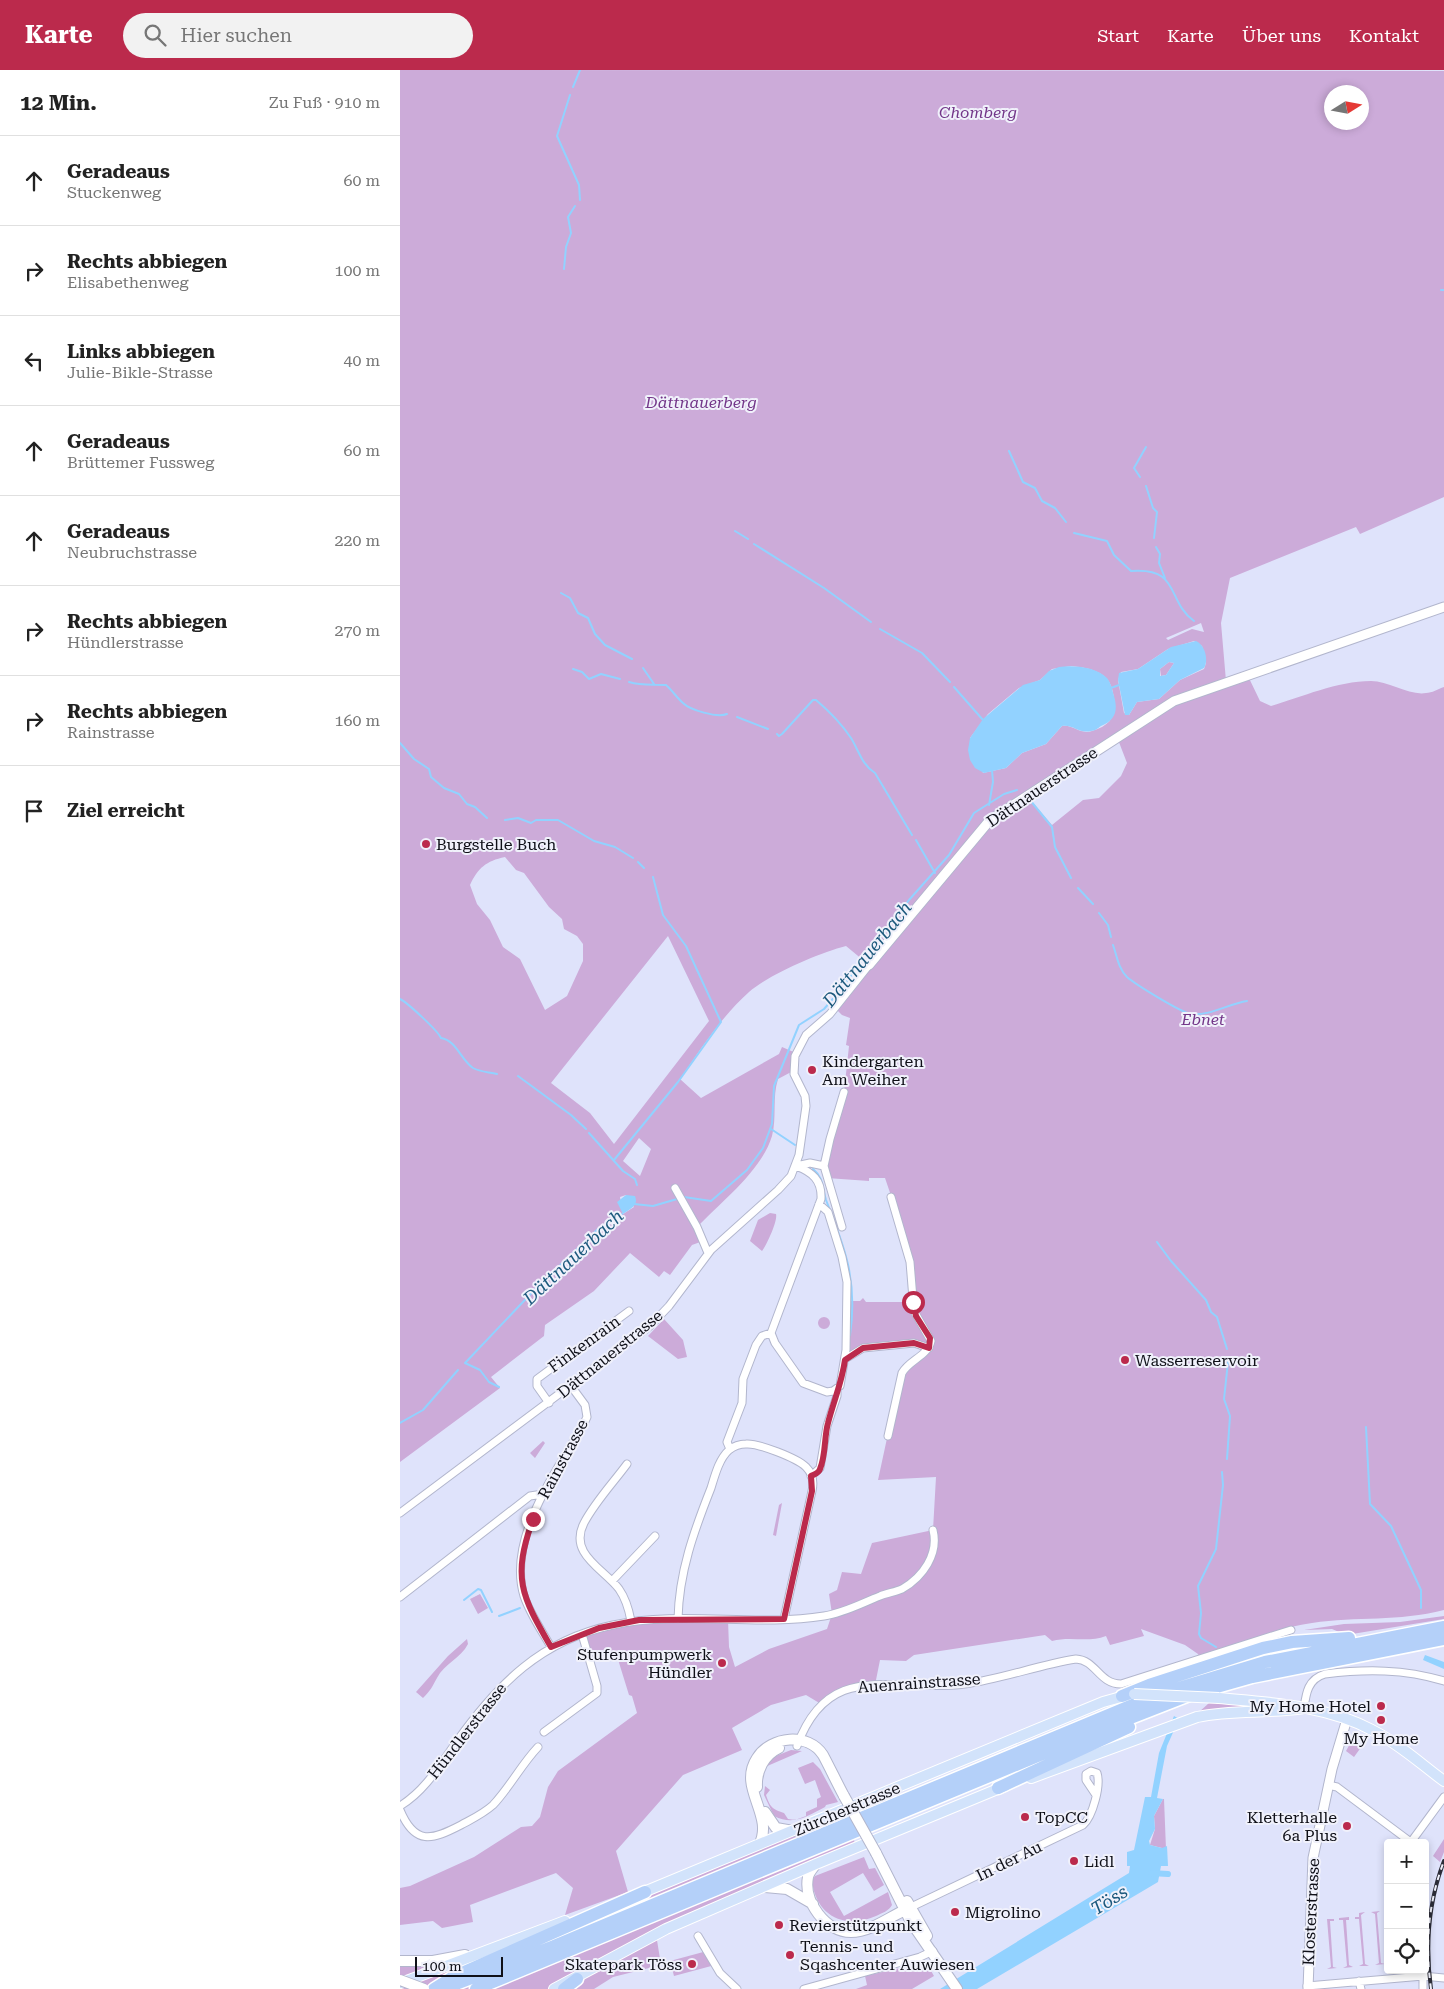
<!DOCTYPE html>
<html lang="de">
<head>
<meta charset="utf-8">
<style>
  :root { --surface:#fff; --page:#f2f2f2; --text:#222; --muted:#767676; --line:#e0e0e0; --accent:#bb2a4c }
  body { margin:0; font-family:"Roboto Serif",serif; background:var(--page); color:var(--text) }
  .controls { position:absolute; right:15px; bottom:15px; display:grid; overflow:hidden; border-radius:5px; box-shadow:0 2px 8px #0003 }
  .controls button { width:45px; height:45px; display:grid; place-items:center; padding:0; border:0; border-bottom:1px solid var(--line); background:var(--surface); color:var(--text); font:25px sans-serif }
  .compass { position:absolute; left:924px; top:15px; width:45px; height:45px; border-radius:50%; background:var(--surface); box-shadow:0 2px 8px #0003; rotate:79deg }
  .scale { position:absolute; left:15px; bottom:12px; width:88px; box-sizing:border-box; padding-left:5px; border:2px solid #0f1018; border-top:0; font-size:14px; line-height:18px; white-space:nowrap; color:#0f1018; -webkit-text-stroke:4px #f0f1fb; paint-order:stroke }
  .stop { position:absolute; width:15px; height:15px; margin:-11px; border:4px solid #bb2a4c; border-radius:50%; background:#fff }
  .stop.end { background:#bb2a4c; border-color:#fff; box-shadow:0 1px 5px #0008 }
  .list { margin:0; padding:0; list-style:none }
  h2 { display:flex; justify-content:space-between; align-items:center; height:65px; margin:0; padding:0 20px; font-size:21px }
  h2 small { font-size:16px; font-weight:400; color:var(--muted) }
  .list li { display:grid; grid-template-columns:32px 1fr auto; gap:15px; align-items:center; box-sizing:border-box; height:90px; padding:0 20px; border-top:1px solid var(--line) }
  .list b { display:block; font-size:19px; white-space:nowrap }
  .list p { margin:0; font-size:16px; white-space:nowrap; color:var(--muted) }
  .list em { font-size:16px; font-style:normal; color:var(--muted) }
  .icon { flex:none; width:28px; height:28px; fill:none; stroke:currentColor; stroke-width:2; stroke-linecap:round; stroke-linejoin:round }
  .map { position:relative; flex:none; width:1044px; height:1919px; overflow:hidden }
  header { display:flex; align-items:center; gap:30px; box-sizing:border-box; height:70px; padding:0 25px; background:var(--accent); color:#fff }
  header strong { font-size:24px }
  nav { display:flex; gap:28px; margin-inline-start:auto; font-size:18px }
  .search { width:350px; height:45px; background:var(--page); display:flex; align-items:center; gap:12px; box-sizing:border-box; padding:0 18px; border-radius:28px; color:var(--muted); font-size:19px }
  main { display:flex }
  aside { flex:1; background:var(--surface) }
  .map>svg:first-child { display:block }
  .green { fill:#ccabd9; fill-rule:evenodd }
  .water { fill:#92d2ff; fill-rule:evenodd }
  .lines { fill:none; stroke-linecap:round; stroke-linejoin:round }
  .stream { stroke:#92d2ff; stroke-width:2 }
  .canal { stroke:#92d2ff; stroke-width:6 }
  .minor-casing { stroke:#b2b6cd; stroke-width:9 }
  .tertiary-casing { stroke:#b2b6cd; stroke-width:11 }
  .secondary-casing { stroke:#b2b6cd; stroke-width:12 }
  .primary-casing { stroke:#fff; stroke-width:12 }
  .motorway-casing { stroke:#fff; stroke-width:15 }
  .minor { stroke:#fff; stroke-width:7 }
  .tertiary { stroke:#fff; stroke-width:9 }
  .secondary { stroke:#fff; stroke-width:10 }
  .primary { stroke:#d2e3fb; stroke-width:10 }
  .motorway { stroke:#b4d0f9; stroke-width:12 }
  .rail-casing { stroke:#2c2d38; stroke-width:4 }
  .rail { stroke:#f0f1fb; stroke-width:2; stroke-dasharray:5.5; stroke-linecap:butt }
  .secondary-bridge-casing { stroke:#b2b6cd; stroke-width:12; stroke-linecap:butt }
  .primary-bridge-casing { stroke:#fff; stroke-width:12; stroke-linecap:butt }
  .secondary-bridge { stroke:#fff; stroke-width:10 }
  .primary-bridge { stroke:#d2e3fb; stroke-width:10 }
  .route { stroke:#bb2a4c; stroke-width:6 }
  .poi-dot { fill:#bb2a4c; stroke:#f0f1fb; stroke-width:2 }
  .labels { text-anchor:middle; dominant-baseline:central; stroke-width:4; stroke-linejoin:round; paint-order:stroke }
  .park-label { font-size:16px; font-style:italic; fill:#733689; stroke:#f0f1fb }
  .street-label { font-size:16px; fill:#0f1018; stroke:#f0f1fb }
  .poi-label { font-size:16px; fill:#0f1018; stroke:#f0f1fb; text-anchor:start }
  .water-label { font-size:18px; font-style:italic; fill:#1c597d; stroke:#f0f1fb }
</style>
</head>
<body>
<header>
<strong>Karte</strong>
<div class="search"><svg class="icon" aria-label="search" viewBox="0 0 24 24"><circle cx="10" cy="10" r="6"/><path d="M15 15l6 6"/></svg>Hier suchen</div>
<nav><a>Start</a><a>Karte</a><a>Über uns</a><a>Kontakt</a></nav>
</header>
<main>
<aside>
<h2>12 Min.<small>Zu Fuß · 910 m</small></h2>
<ul class="list">
<li><svg class="icon" aria-label="ahead" viewBox="0 0 24 24"><path d="M12 20V5M6 11l6-6 6 6"/></svg><div><b>Geradeaus</b><p>Stuckenweg</p></div><em>60 m</em></li>
<li><svg class="icon" aria-label="right" viewBox="0 0 24 24"><path d="M7 20v-9h11M14 6l5 5-5 5"/></svg><div><b>Rechts abbiegen</b><p>Elisabethenweg</p></div><em>100 m</em></li>
<li><svg class="icon" aria-label="left" viewBox="0 0 24 24"><path d="M17 20v-9H6M10 6l-5 5 5 5"/></svg><div><b>Links abbiegen</b><p>Julie-Bikle-Strasse</p></div><em>40 m</em></li>
<li><svg class="icon" aria-label="ahead" viewBox="0 0 24 24"><path d="M12 20V5M6 11l6-6 6 6"/></svg><div><b>Geradeaus</b><p>Brüttemer Fussweg</p></div><em>60 m</em></li>
<li><svg class="icon" aria-label="ahead" viewBox="0 0 24 24"><path d="M12 20V5M6 11l6-6 6 6"/></svg><div><b>Geradeaus</b><p>Neubruchstrasse</p></div><em>220 m</em></li>
<li><svg class="icon" aria-label="right" viewBox="0 0 24 24"><path d="M7 20v-9h11M14 6l5 5-5 5"/></svg><div><b>Rechts abbiegen</b><p>Hündlerstrasse</p></div><em>270 m</em></li>
<li><svg class="icon" aria-label="right" viewBox="0 0 24 24"><path d="M7 20v-9h11M14 6l5 5-5 5"/></svg><div><b>Rechts abbiegen</b><p>Rainstrasse</p></div><em>160 m</em></li>
<li><svg class="icon" aria-label="arrive" viewBox="0 0 24 24"><path d="M6 21V4h12l-3 4 3 4H6"/></svg><div><b>Ziel erreicht</b></div></li>
</ul>
</aside>
<div class="map">
<svg width="1044" height="1919" viewBox="0 0 1044 1919">
  <rect width="100%" height="100%" fill="#dfe3fb"/>
  <path class="green" d="M0 0 1044 1V427L960 464 956 457 830 508 821 553 826 611 847 604 860 631 871 636C902 627 937 611 971 611 989 611 1010 626 1026 623 1032 623 1038 619 1044 617V1540C998 1552 957 1546 912 1553 874 1558 836 1576 800 1589L798 1584 785 1575 741 1559 744 1566 710 1575 706 1566C688 1573 671 1566 652 1571L645 1565 514 1585 506 1591 480 1590 475 1615 460 1616 421 1634 406 1625 371 1635 332 1658 342 1680 283 1705 216 1781 228 1822 165 1845 173 1818 156 1803 70 1835 73 1852 42 1858 33 1851 0 1855V1818L10 1816 74 1787 121 1757 132 1756 140 1747 148 1717 158 1701 237 1643 232 1626 229 1625 216 1583 190 1590 182 1564 225 1552 328 1550 329 1577 335 1597 369 1579 427 1559 432 1544 429 1524 437 1520 442 1502 461 1504 472 1473 533 1460 536 1407 478 1410 500 1308 525 1282 522 1275 463 1278 445 1289 449 1231H460L463 1228 466 1232H513L501 1155 485 1108H469V1111L427 1108 424 1099 444 1022 449 976 446 975 450 948 442 945 435 938 469 895 446 876C419 883 370 904 349 922 321 947 301 979 280 1009L301 1028 379 984 382 977 396 983 393 1001 378 1009C372 1028 377 1047 372 1066 362 1100 321 1132 297 1157L303 1171 292 1175 270 1205 264 1201 259 1207 230 1183 194 1221 145 1255 144 1266 91 1307 100 1318 0 1392ZM932 22H962V52H932ZM801 553 804 562 792 559 768 570 766 568ZM794 571 802 576 806 593 804 599 780 610 759 629 737 632 729 645 724 643 718 610 721 602 738 599 768 579ZM671 596C682 597 695 599 704 606 709 610 712 617 713 623 718 644 712 655 692 661 680 665 673 654 662 656L646 674 622 683 606 698 583 703 570 668 588 644 619 618 640 610 652 599ZM717 667 727 693 721 706 699 728 683 730 652 755 626 725ZM105 787 116 800 124 803 149 837 162 849 164 859 177 866 183 874V891L167 926 145 940 120 889 103 877 90 850 77 834 70 815C78 798 86 791 105 787ZM268 866 309 951 214 1074 190 1043 151 1013ZM239 1068 251 1079 240 1106 223 1091ZM226 1125 234 1137 223 1144 220 1127Z
    M769 592 774 593 766 605 761 606 760 599Z
    M370 1143 376 1144C378 1151 366 1176 362 1181L350 1171 358 1150Z
    M418 1253a6 6 0 1 1 12 0a6 6 0 1 1-12 0Z
    M264 1249 283 1270 287 1287 278 1289 248 1266Z
    M143 1371 145 1373 135 1388 130 1383Z
    M382 1433 376 1466 373 1465 379 1435Z
    M80 1524 88 1538 78 1544 70 1529Z
    M1044 1546V1549L946 1565 932 1559 904 1560 944 1554 1000 1552Z
    M67 1569 68 1574C61 1588 44 1594 37 1608 32 1617 31 1620 23 1628L16 1622 48 1586Z
    M819 1632 897 1637 798 1643 809 1633Z
    M952 1670 962 1676 954 1687 946 1681Z
    M391 1680 402 1681 365 1697 371 1688Z
    M413 1692 420 1699 438 1732 426 1735 425 1737C407 1746 394 1756 374 1746L364 1725 365 1716 370 1720 366 1725C370 1737 372 1739 384 1743L388 1749 395 1750 406 1746V1742L417 1737V1729L421 1727 415 1710 405 1714 398 1698Z
    M763 1729H764L766 1779 750 1775 755 1759 754 1746Z
    M450 1737 455 1777 256 1864 261 1895 213 1907 194 1919H0V1891L65 1886 196 1840Z
    M1044 1769V1782L1040 1792 1033 1786Z
    M464 1787 469 1799 475 1798 484 1815 474 1821 463 1803 430 1822 444 1846 488 1822 492 1835C489 1841 482 1843 476 1846 445 1860 416 1846 412 1811L415 1806Z
    M980 1841 977 1843 981 1893 985 1894 975 1895 979 1893 975 1844 971 1842Z
    M965 1842 961 1845 965 1894 969 1896H959L963 1894 959 1849H955V1847H959V1843Z
    M949 1847V1850H946L949 1895 953 1897 943 1898 947 1896 943 1850H939V1848Z
    M927 1849H934V1851H930L933 1897 937 1898 927 1899 931 1897Z
    M307 1881 315 1895 274 1906 270 1891Z
    M526 1892 534 1906 512 1919H456L467 1915 465 1906Z"/>
  <path class="water" d="M796 571C805 575 809 590 804 598L780 610 759 629 737 632 729 645H725L718 610 719 603 738 599 771 577ZM769 592 774 593 766 605 760 606V599Z
    M659 597C674 595 696 597 707 608 711 613 712 619 714 626 718 640 716 650 701 656 698 658 695 661 691 661 679 664 673 654 662 656L646 674 622 683 606 698 584 703 575 698 570 690 568 680 570 668 583 649 623 615 640 610 649 601Z
    M226 1125 235 1126C239 1136 230 1139 223 1144L217 1132Z
    M1025 1585 1044 1592V1599L1023 1590Z
    M774 1646 779 1649 767 1676 757 1728 763 1729 754 1746 755 1759 749 1771 750 1775 762 1778 767 1776 768 1796H761L758 1812 577 1919H540L729 1803 730 1796H727V1782L734 1780 745 1727H751L759 1683Z"/>
  <g class="lines">
    <path class="stream" d="M173 17 180 0
      M170 25 157 66 179 115 180 130
      M164 199 166 177 171 163 168 147 175 136
      M1041 220H1044
      M609 381 623 412 635 418 642 431 655 438 666 452
      M740 407 734 398 746 377
      M746 416 753 438 757 442 754 468
      M335 461 348 469
      M674 463 707 471 714 485 731 501C781 497 766 531 794 551
      M354 474 424 518 471 552
      M756 477 760 484 759 493 765 508
      M161 523 170 528 178 543 188 548 195 564 205 575 232 589
      M480 559 522 583 550 612
      M243 598 254 614
      M173 599 182 602 189 609 201 604 220 609
      M229 612C242 616 253 614 266 615 272 620 277 628 283 633 290 640 317 648 327 644
      M554 617 583 650
      M711 618 719 615
      M337 647 368 659
      M377 664 379 666 382 664 413 630H416C429 641 441 653 451 668 459 681 462 695 475 703L512 765
      M0 673 14 689 29 699 31 707 44 718 59 724 67 734 75 737 87 748
      M630 730 652 757 655 777 671 808
      M589 735 593 712 592 700
      M105 750 118 748 131 753 136 750H158L194 771 215 777 233 788
      M516 770 535 803
      M238 792 244 798
      M678 818 693 834
      M699 843 708 855 711 867
      M713 875C717 886 718 898 727 907 735 914 780 942 791 944 810 946 828 934 847 931
      M0 929C8 933 38 961 41 968 56 970 61 990 73 998 80 1002 89 1002 97 1004
      M118 1006 171 1045 186 1059
      M371 1059 395 1075
      M189 1063 223 1101 235 1109 237 1115
      M214 1090 278 1012 321 952 286 876 263 845 253 807
      M413 1099C424 1108 422 1118 426 1130 445 1177 458 1212 450 1265
      M234 1134 253 1136 284 1127 311 1131 347 1100 363 1078 372 1054 374 1016 399 955 424 939 437 924 509 830 549 785 574 743 604 724 617 720
      M757 1172 771 1191 806 1230 811 1242 817 1247 827 1279
      M150 1205 199 1158 216 1150 222 1144
      M65 1293 141 1213
      M65 1293 80 1300 89 1312 99 1317
      M0 1353 23 1340 58 1300
      M966 1357 970 1434 991 1456 1021 1520V1538
      M827 1389 830 1346 824 1329 828 1292
      M64 1530 78 1519 81 1520 92 1542
      M99 1546 120 1538
      M816 1577 801 1568 799 1564 801 1543 798 1516 816 1479 823 1415 822 1402"/>
    <path class="canal" d="M751 1803 768 1804"/>
    <defs>
      <path id="minor" d="M396 1096 410 1093 424 1096 442 1157
        M424 1096 430 1069 444 1022
        M275 1118 297 1157 308 1183
        M371 1263 375 1273 403 1313 427 1322 433 1321 440 1316 446 1280 447 1212 442 1187 428 1142 419 1134
        M371 1263 421 1129C422 1110 412 1102 396 1096
        M445 1289 463 1278 514 1273 529 1278
        M149 1333 137 1316V1309L229 1241
        M488 1366 502 1303C509 1290 528 1286 531 1271L514 1241 510 1192 491 1127
        M330 1379 327 1372 342 1333 343 1309 356 1275 362 1266 371 1263
        M227 1394C213 1413 195 1432 184 1453 168 1484 204 1499 219 1519 226 1529 229 1540 231 1551
        M411 1406 420 1398 427 1356 437 1326V1319
        M0 1443 250 1256 269 1236 311 1180 378 1120 391 1106 399 1085 406 1036 405 1026 394 1004 395 986 406 965 430 944 469 895
        M212 1511 255 1466
        M0 1527 130 1426 143 1424
        M278 1549C279 1502 294 1461 311 1418 315 1405 319 1389 329 1380 334 1376 339 1374 346 1374 358 1373 397 1388 406 1397 412 1403 414 1412 412 1421L384 1549
        M151 1577C142 1561 130 1544 124 1526 110 1480 140 1426 164 1387 171 1374 181 1361 187 1347L185 1335 171 1316
        M904 1638C906 1623 908 1609 925 1604 966 1599 1004 1599 1044 1611
        M144 1662 197 1623V1616L182 1564
        M397 1676C429 1588 493 1623 565 1614 602 1609 638 1595 676 1589 696 1590 699 1614 721 1614L891 1560
        M928 1715 937 1717 1012 1773
        M0 1736C25 1721 40 1695 57 1671 98 1614 141 1570 213 1555 282 1540 354 1557 424 1546 444 1543 462 1533 480 1526 487 1523 495 1522 502 1519 523 1507 539 1484 533 1460
        M0 1740C15 1776 32 1770 61 1755 72 1749 83 1744 93 1735 110 1717 121 1695 138 1677
        M1011 1772 1044 1727
        M507 1839 683 1755C693 1746 701 1715 697 1703L691 1701 686 1704V1710L696 1725
        M298 1866 320 1903 337 1919
        M1023 1906V1919
        M959 1911 961 1919
        M907 1916 1023 1906 1044 1908
        M404 1919 520 1887 533 1881"/>
      <path id="tertiary" d="M469 895 590 750 774 631 1044 537
        M908 1919 913 1788 932 1699 947 1649"/>
      <path id="secondary" d="M357 1717C356 1701 364 1685 379 1678
        M365 1742 376 1758 393 1761
        M359 1775C375 1745 337 1718 357 1688 371 1666 408 1662 423 1685 430 1698 437 1713 444 1726
        M476 1783 511 1852 557 1919
        M416 1794C413 1798 409 1802 408 1807 403 1832 426 1862 451 1862 470 1862 488 1848 505 1840
        M365 1817 387 1819 413 1834
        M507 1831 527 1866
        M0 1891H33L65 1885"/>
      <path id="primary" d="M819 1628C871 1633 925 1635 972 1660 998 1673 1021 1694 1044 1711
        M631 1708 797 1647C833 1639 868 1644 904 1638
        M239 1824 703 1632 728 1625
        M1 1913 165 1851
        M154 1919 266 1859 416 1794 605 1716"/>
      <path id="motorway" d="M722 1626 749 1615 863 1578 892 1572 949 1568
        M598 1718 729 1657
        M34 1919 53 1907 245 1822
        M43 1919 154 1876 759 1624 865 1592 1044 1557
        M76 1919 705 1658 792 1624 852 1607 1044 1569
        M164 1919 177 1909"/>
    </defs>
    <use href="#minor" class="minor-casing"/>
    <use href="#tertiary" class="tertiary-casing"/>
    <use href="#secondary" class="secondary-casing"/>
    <use href="#primary" class="primary-casing"/>
    <use href="#motorway" class="motorway-casing"/>
    <use href="#minor" class="minor"/>
    <use href="#tertiary" class="tertiary"/>
    <use href="#secondary" class="secondary"/>
    <use href="#primary" class="primary"/>
    <use href="#motorway" class="motorway"/>
    <defs>
      <path id="rail" d="M1031 1919C1025 1874 1028 1833 1044 1791"/>
    </defs>
    <use href="#rail" class="rail-casing"/>
    <use href="#rail" class="rail"/>
    <defs>
      <path id="secondary-bridge" d="M444 1726 476 1783
        M0 1910 24 1919"/>
      <path id="primary-bridge" d="M734 1624 819 1628"/>
    </defs>
    <use href="#secondary-bridge" class="secondary-bridge-casing"/>
    <use href="#primary-bridge" class="primary-bridge-casing"/>
    <use href="#secondary-bridge" class="secondary-bridge"/>
    <use href="#primary-bridge" class="primary-bridge"/>
  </g>
  <g class="lines">
    <path class="route" d="M133 1449C112 1508 121 1525 151 1577L199 1558 239 1550 384 1549 412 1421 411 1406C415 1404 419 1403 420 1399 426 1385 424 1367 428 1353 434 1330 442 1312 445 1290L463 1278 514 1273 529 1278 530 1268 516 1246 513 1232"/>
  </g>
  <g class="poi-dot">
    <circle cx="26" cy="774" r="5"/>
    <circle cx="412" cy="1000" r="5"/>
    <circle cx="725" cy="1290" r="5"/>
    <circle cx="322" cy="1593" r="5"/>
    <circle cx="981" cy="1636" r="5"/>
    <circle cx="981" cy="1650" r="5"/>
    <circle cx="625" cy="1747" r="5"/>
    <circle cx="947" cy="1756" r="5"/>
    <circle cx="674" cy="1791" r="5"/>
    <circle cx="555" cy="1842" r="5"/>
    <circle cx="379" cy="1855" r="5"/>
    <circle cx="390" cy="1885" r="5"/>
    <circle cx="292" cy="1894" r="5"/>
  </g>
  <g class="labels">
    <g class="park-label">
      <text x="578" y="42">Chomberg</text>
      <text x="301" y="332">Dättnauerberg</text>
      <text x="803" y="949">Ebnet</text>
    </g>
    <g class="street-label">
      <text transform="translate(642 717) rotate(-34)">Dättnauerstrasse</text>
      <text transform="translate(184 1274) rotate(-36)">Finkenrain</text>
      <text transform="translate(210 1284) rotate(-39)">Dättnauerstrasse</text>
      <text transform="translate(163 1389) rotate(-62)">Rainstrasse</text>
      <text transform="translate(519 1613) rotate(-4)">Auenrainstrasse</text>
      <text transform="translate(67 1661) rotate(-52)">Hündlerstrasse</text>
      <text transform="translate(447 1739) rotate(-23)">Zürcherstrasse</text>
      <text transform="translate(609 1791) rotate(-26)">In der Au</text>
      <text transform="translate(911 1842) rotate(-87)">Klosterstrasse</text>
    </g>
    <g class="poi-label">
      <text x="36" y="774">Burgstelle Buch</text>
      <text x="422" y="991">Kindergarten<tspan x="422" dy="18">Am Weiher</tspan></text>
      <text x="735" y="1290">Wasserreservoir</text>
      <text x="312" y="1584" text-anchor="end">Stufenpumpwerk<tspan x="312" dy="18">Hündler</tspan></text>
      <text x="971" y="1636" text-anchor="end">My Home Hotel</text>
      <text x="981" y="1668" text-anchor="middle">My Home</text>
      <text x="635" y="1747">TopCC</text>
      <text x="937" y="1747" text-anchor="end">Kletterhalle<tspan x="937" dy="18">6a Plus</tspan></text>
      <text x="684" y="1791">Lidl</text>
      <text x="565" y="1842">Migrolino</text>
      <text x="389" y="1855">Revierstützpunkt</text>
      <text x="400" y="1876">Tennis- und<tspan x="400" dy="18">Sqashcenter Auwiesen</tspan></text>
      <text x="282" y="1894" text-anchor="end">Skatepark Töss</text>
    </g>
    <g class="water-label">
      <text transform="translate(467 884) rotate(-51)">Dättnauerbach</text>
      <text transform="translate(173 1187) rotate(-43)">Dättnauerbach</text>
      <text transform="translate(709 1830) rotate(-32)">Töss</text>
    </g>
  </g>
</svg>
<div class="controls">
<button>+</button>
<button>−</button>
<button><svg class="icon" aria-label="locate" viewBox="0 0 24 24"><circle cx="12" cy="12" r="6"/><path d="M12 2v4M12 18v4M2 12h4M18 12h4"/></svg></button>
</div>
<svg class="compass" viewBox="-18 -18 36 36"><path d="M0-13l5 13h-10z" fill="#e53935"/><path d="M0 13l5-13h-10z" fill="#767676"/></svg>
<div class="scale">100 m</div>
<div class="stop" style="left:513px;top:1232px"></div>
<div class="stop end" style="left:133px;top:1449px"></div>
</div>
</main>
</body>
</html>
